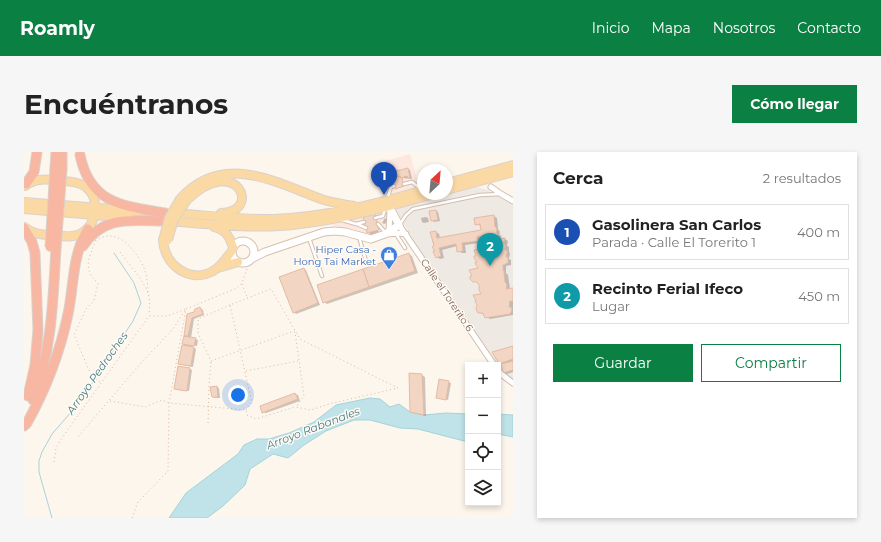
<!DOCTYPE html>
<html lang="es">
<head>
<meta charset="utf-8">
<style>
  :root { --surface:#fff; --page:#f6f6f6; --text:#222; --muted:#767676; --line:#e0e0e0; --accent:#0b8043 }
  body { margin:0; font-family:Montserrat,sans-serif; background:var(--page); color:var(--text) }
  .controls { position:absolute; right:12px; bottom:12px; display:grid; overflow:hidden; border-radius:0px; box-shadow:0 2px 6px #0003 }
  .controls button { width:36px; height:36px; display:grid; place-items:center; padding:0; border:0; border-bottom:1px solid var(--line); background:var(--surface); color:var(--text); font:20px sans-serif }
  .compass { position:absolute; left:393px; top:12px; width:36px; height:36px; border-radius:50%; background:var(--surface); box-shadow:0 2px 6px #0003; rotate:26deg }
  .you { position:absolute; left:214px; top:243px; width:14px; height:14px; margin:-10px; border:3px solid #fff; border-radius:50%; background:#1a73e8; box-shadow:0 0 0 6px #1a73e833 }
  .badge { display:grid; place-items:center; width:26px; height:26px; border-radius:50%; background:var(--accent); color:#fff; font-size:13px; font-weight:700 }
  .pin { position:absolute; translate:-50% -33px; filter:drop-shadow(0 1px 2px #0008) }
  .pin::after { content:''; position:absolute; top:21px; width:14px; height:12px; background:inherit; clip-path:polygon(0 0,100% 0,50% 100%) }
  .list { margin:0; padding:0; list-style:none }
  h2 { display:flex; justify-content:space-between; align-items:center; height:52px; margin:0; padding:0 16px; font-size:17px }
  h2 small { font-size:13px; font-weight:400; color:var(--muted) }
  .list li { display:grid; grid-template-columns:26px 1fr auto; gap:12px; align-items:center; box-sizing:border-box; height:56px; margin:0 8px 8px; padding:0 8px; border:1px solid var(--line); border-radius:0px }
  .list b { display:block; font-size:15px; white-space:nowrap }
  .list p { margin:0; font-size:13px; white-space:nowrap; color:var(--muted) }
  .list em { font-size:13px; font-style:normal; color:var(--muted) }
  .actions { display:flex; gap:8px; padding:12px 16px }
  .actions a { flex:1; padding:9px 0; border:1px solid var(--accent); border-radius:0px; text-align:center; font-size:14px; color:var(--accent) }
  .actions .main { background:var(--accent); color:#fff }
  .icon { flex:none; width:22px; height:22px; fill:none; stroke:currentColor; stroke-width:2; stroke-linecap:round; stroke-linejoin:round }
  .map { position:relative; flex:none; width:489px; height:366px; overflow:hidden; border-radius:0px }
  header { display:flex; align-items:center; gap:24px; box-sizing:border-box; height:56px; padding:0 20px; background:var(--accent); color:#fff }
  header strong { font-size:19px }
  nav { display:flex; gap:22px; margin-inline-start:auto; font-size:14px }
  .intro { display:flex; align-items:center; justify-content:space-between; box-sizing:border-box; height:96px; padding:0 24px }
  h1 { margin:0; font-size:28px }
  .button { padding:10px 18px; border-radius:0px; background:var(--accent); color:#fff; font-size:14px; font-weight:700 }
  main { display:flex; gap:24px; padding:0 24px }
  aside { flex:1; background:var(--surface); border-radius:0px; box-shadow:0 2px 6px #0003 }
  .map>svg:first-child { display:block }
  .commercial { fill:#fde8e0 }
  .industrial { fill:#efe9e4 }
  .water { fill:#bfe3e8; stroke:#a5d3da }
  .shadow { fill:#0003; fill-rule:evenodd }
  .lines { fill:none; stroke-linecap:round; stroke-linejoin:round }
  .stream { stroke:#a5d3da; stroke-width:1 }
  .building { fill:#f3d5c3; stroke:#e6bba3 }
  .lane-casing { stroke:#d1beb0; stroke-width:4.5 }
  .street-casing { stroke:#d1beb0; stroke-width:7 }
  .secondary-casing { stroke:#d6c0b0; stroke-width:9 }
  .primary-casing { stroke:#dad1cd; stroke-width:10 }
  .highway-casing { stroke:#dad1cd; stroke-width:11 }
  .path { stroke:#d9b8a5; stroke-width:1; stroke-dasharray:1 3; stroke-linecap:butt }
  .lane { stroke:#fff; stroke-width:2.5 }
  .street { stroke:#fff; stroke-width:5 }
  .secondary { stroke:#fff; stroke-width:7 }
  .primary { stroke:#fbd9a5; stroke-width:8 }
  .highway { stroke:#f7b7a3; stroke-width:9 }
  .primary-bridge-casing { stroke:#dad1cd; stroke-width:10; stroke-linecap:butt }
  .highway-bridge-casing { stroke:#dad1cd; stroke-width:11; stroke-linecap:butt }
  .primary-bridge { stroke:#fbd9a5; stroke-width:8 }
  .highway-bridge { stroke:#f7b7a3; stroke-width:9 }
  .labels { text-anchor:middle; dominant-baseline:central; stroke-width:3; stroke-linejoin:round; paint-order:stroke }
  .shop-label { font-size:10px; fill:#366cbe; stroke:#fffaf3; text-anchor:end }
  .street-label { font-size:10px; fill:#7a5c4d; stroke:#fffaf3 }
  .water-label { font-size:11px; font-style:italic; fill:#437c86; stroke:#fffaf3 }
</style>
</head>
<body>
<header>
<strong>Roamly</strong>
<nav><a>Inicio</a><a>Mapa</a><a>Nosotros</a><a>Contacto</a></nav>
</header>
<div class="intro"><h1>Encuéntranos</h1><a class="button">Cómo llegar</a></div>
<main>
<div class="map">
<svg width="489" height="366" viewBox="0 0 489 366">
  <rect width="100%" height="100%" fill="#fdf6ec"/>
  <path class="commercial" d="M386 2 395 34 359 44 350 12Z
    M364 59V66L360 75 354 81 345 83 332 78 306 73Z"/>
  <path class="industrial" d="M453 35 464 38 489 53V227L480 223 395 97 371 57Z"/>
  <path class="water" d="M346 246 356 247 366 255 375 252 386 260 400 263 422 261 444 262V290L394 277 376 276 346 268H330L302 279 280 293 264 306 249 302 226 317 221 333 199 354 183 366H145L162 341 214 302 220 293 233 287H245L265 281 290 270 312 253Z
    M474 262 489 263V285L474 282Z"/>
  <path class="shadow" d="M384 17 386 18 388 27 378 26 380 34 372 37 370 30 361 31 367 23 374 24Z
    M412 59 414 60 416 69 410 70 408 68Z
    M470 64 473 66 474 77 476 80 475 83 477 84V88L481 87 484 89 483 94 485 95V100L486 101 485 107 487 108V113L482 114V121L484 123 486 137H489V163L466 167 462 165 461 162 455 161 459 142 455 131 450 129 456 117 455 110 456 98 455 91 441 93 442 101H438L434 99 433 94 418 98 420 106 416 107 413 105 412 99 408 88 410 87 412 80 415 82 416 86 458 78 457 74 452 72ZM456 86H459L460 91 457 92Z
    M402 65 404 66 405 70 400 71 398 70 397 66Z
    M361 66 364 68 361 72 358 71Z
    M351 77 354 79 355 81 346 83 345 79Z
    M385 102 388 104 394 121 303 152 300 150Z
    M280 117 282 118 296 153 272 162 270 160Z
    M176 156 179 158 180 163 170 167 167 186 174 188 173 194 166 193 172 197 169 215 158 213 155 212 166 195 159 191 164 163 171 161Z
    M489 195V220L483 222 480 221 477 212 475 211Z
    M166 217 168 218 165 239 154 238Z
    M398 223 401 225 402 264 390 261Z
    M416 228 427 231 424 248 413 245Z
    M192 235 195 236 196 246H191L189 245Z
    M271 242 274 243 276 249 242 261 239 260 237 254Z"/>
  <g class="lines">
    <path class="stream" d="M28 366 15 320V309L18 300 28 282 55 251 109 169 117 151 110 131 90 101"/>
  </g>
  <path class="building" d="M384 16 386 26H384L383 24 377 26 376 24 374 25 372 19Z
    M367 22 370 29 360 32 359 24Z
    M376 24 377 26H378L380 34 371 37 368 30 370 29 369 26Z
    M412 58 414 68 407 69 405 59Z
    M351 62 355 78 343 81 339 65Z
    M470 63 471 75H472L473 78 472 81H473L474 84 473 87 481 86 480 92H482L481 98H483V101L482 105H484V111L479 113V119L480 118V121L481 130 482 131 483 133 482 137 489 136V149H486L485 155H487L488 158 486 162 461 166 459 161H454L452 157 453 153 451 149H452L449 143 457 142 455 138V135H456L453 130H449L446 127V124H448L445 118 454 116 452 113 451 110H453L450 106V104H452L450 98 455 97V91L459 90 458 84 453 85 454 89 438 91 439 99 433 100 432 92 415 96 417 104 412 106 410 102 409 99H411L408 95 410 93 406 80 412 79 413 86 457 78 456 72 451 73 450 66Z
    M385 101 391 119 345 135 339 117Z
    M280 116 294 151 269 161 255 125Z
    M339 117 345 135 299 151 293 133Z
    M176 155 179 162 168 166 164 184H160L163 162 170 160 171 157Z
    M160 184 172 186 170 194 158 192Z
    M158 193 170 195 167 214 154 212Z
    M489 194V207L475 212 468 200Z
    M489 209V218L479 221 477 212Z
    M154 214 166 216 163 239 150 237Z
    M385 221 398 222 400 263 386 260Z
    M415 227 425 229 422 248 412 246Z
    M193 234 194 245H188L186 235Z
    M271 241 274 247 238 261 236 254Z"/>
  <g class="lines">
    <defs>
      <path id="lane" d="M380 32 388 30 397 37
        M363 47 367 35 370 34
        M351 66 359 64 361 57
        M318 68 332 72 340 70
        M333 72 342 76
        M354 72 361 80
        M376 72 382 63 389 57 456 43 477 42
        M372 82 381 96
        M335 85 342 109
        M285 86 298 124"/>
      <path id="street" d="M467 35 477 42 489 49
        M375 73 470 213
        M365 79 366 58
        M363 82 376 81 382 82
        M474 218 477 222 489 231"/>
      <path id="secondary" d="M208 100a11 11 0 1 1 22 0a11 11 0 1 1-22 0Z
        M229 106 241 100 300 80 311 79 321 80 347 87 361 82 375 73 365 54"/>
      <path id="primary" d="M423 31 489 13
        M423 38 489 20
        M156 47C198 0 249 29 297 47 308 51 319 52 330 54
        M163 48C213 0 239 60 197 61
        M0 50 114 59
        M0 57 105 66
        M149 61C182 63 216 68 250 67 300 65 350 53 399 38
        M142 69C186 72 232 78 276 72 321 67 366 54 410 42
        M0 75C9 82 18 83 29 83 38 84 47 86 56 82 73 74 77 47 62 35 55 30 44 29 36 29 23 27 11 26 1 34
        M190 75C202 78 205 84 209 95
        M139 88C140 113 166 132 189 119 197 115 202 106 208 99
        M194 116 214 110"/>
      <path id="highway" d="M56 3C66 52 99 54 141 61
        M31 16 32 0
        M38 17V0
        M2 32 10 20 13 0
        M0 76 8 90 11 101 14 178 11 213 4 244
        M59 94C79 64 105 68 137 69
        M9 248C28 199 29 148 32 96
        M0 274 3 271C22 237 36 200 44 162 50 134 48 102 64 77"/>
    </defs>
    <use href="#lane" class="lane-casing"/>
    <use href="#street" class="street-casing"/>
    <use href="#secondary" class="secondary-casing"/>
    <use href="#primary" class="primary-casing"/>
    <use href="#highway" class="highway-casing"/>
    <path class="path" d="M75 87C94 75 113 100 120 116 123 123 124 133 124 141
      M72 88C65 105 58 118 74 131L70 149 62 157 50 183 68 225 76 230
      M96 100C104 111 120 129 124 141 126 148 126 156 125 163
      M218 132 223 145
      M206 153 174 167V181L187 209 267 180H271L280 244 272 255 287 258 305 252 374 236
      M222 219 274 209
      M86 249 121 255 138 248 145 251 222 258 223 263 232 267 271 255
      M222 258 228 251 206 153 247 137 276 187 374 236
      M184 271 185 233 187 210
      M30 310 32 296 38 286 125 164H143L162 157 149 177 116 212 53 286
      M108 366 114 350 144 319 145 251 162 157 213 136 218 131 225 111"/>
    <use href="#lane" class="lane"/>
    <use href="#street" class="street"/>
    <use href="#secondary" class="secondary"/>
    <use href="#primary" class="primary"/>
    <use href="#highway" class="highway"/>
    <defs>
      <path id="primary-bridge" d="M139 88 145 66 156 47
        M144 88 150 67 163 48"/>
      <path id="highway-bridge" d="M26 95 31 16
        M32 96 38 17"/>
    </defs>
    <use href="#primary-bridge" class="primary-bridge-casing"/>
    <use href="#highway-bridge" class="highway-bridge-casing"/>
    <use href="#primary-bridge" class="primary-bridge"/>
    <use href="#highway-bridge" class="highway-bridge"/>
  </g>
  <defs>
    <symbol id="shop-pin" viewBox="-11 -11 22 30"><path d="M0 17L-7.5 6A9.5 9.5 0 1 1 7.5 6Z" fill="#3f7fe0" stroke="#fffaf3"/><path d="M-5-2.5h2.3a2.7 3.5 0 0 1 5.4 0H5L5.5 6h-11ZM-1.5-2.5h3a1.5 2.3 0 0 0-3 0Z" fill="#fff"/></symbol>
  </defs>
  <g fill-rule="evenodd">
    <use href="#shop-pin" x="355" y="93" width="20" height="27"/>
  </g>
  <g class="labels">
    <g class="shop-label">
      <text x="352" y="97">Hiper Casa -<tspan x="352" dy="12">Hong Tai Market</tspan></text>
    </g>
    <g class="street-label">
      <text transform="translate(423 143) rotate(56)">Calle el Torerito 6</text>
    </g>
    <g class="water-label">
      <text transform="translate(73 221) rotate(-55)">Arroyo Pedroches</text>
      <text transform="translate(289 276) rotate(-21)">Arroyo Rabanales</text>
    </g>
  </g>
</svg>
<div class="controls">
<button>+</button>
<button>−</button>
<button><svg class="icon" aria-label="locate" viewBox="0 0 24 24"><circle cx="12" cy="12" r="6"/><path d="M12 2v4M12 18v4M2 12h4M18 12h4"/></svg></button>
<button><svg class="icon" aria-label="layers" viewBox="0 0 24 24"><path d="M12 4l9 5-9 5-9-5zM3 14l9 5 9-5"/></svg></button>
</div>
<svg class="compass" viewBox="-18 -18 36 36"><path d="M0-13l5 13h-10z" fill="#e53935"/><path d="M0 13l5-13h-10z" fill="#767676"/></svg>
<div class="you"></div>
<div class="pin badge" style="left:360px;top:43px;background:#1a4fb4">1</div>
<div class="pin badge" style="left:466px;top:114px;background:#0f9aa8">2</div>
</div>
<aside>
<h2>Cerca<small>2 resultados</small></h2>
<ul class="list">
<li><span class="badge" style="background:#1a4fb4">1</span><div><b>Gasolinera San Carlos</b><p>Parada · Calle El Torerito 1</p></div><em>400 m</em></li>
<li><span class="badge" style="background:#0f9aa8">2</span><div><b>Recinto Ferial Ifeco</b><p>Lugar</p></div><em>450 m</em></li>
</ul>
<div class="actions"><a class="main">Guardar</a><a>Compartir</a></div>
</aside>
</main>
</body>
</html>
